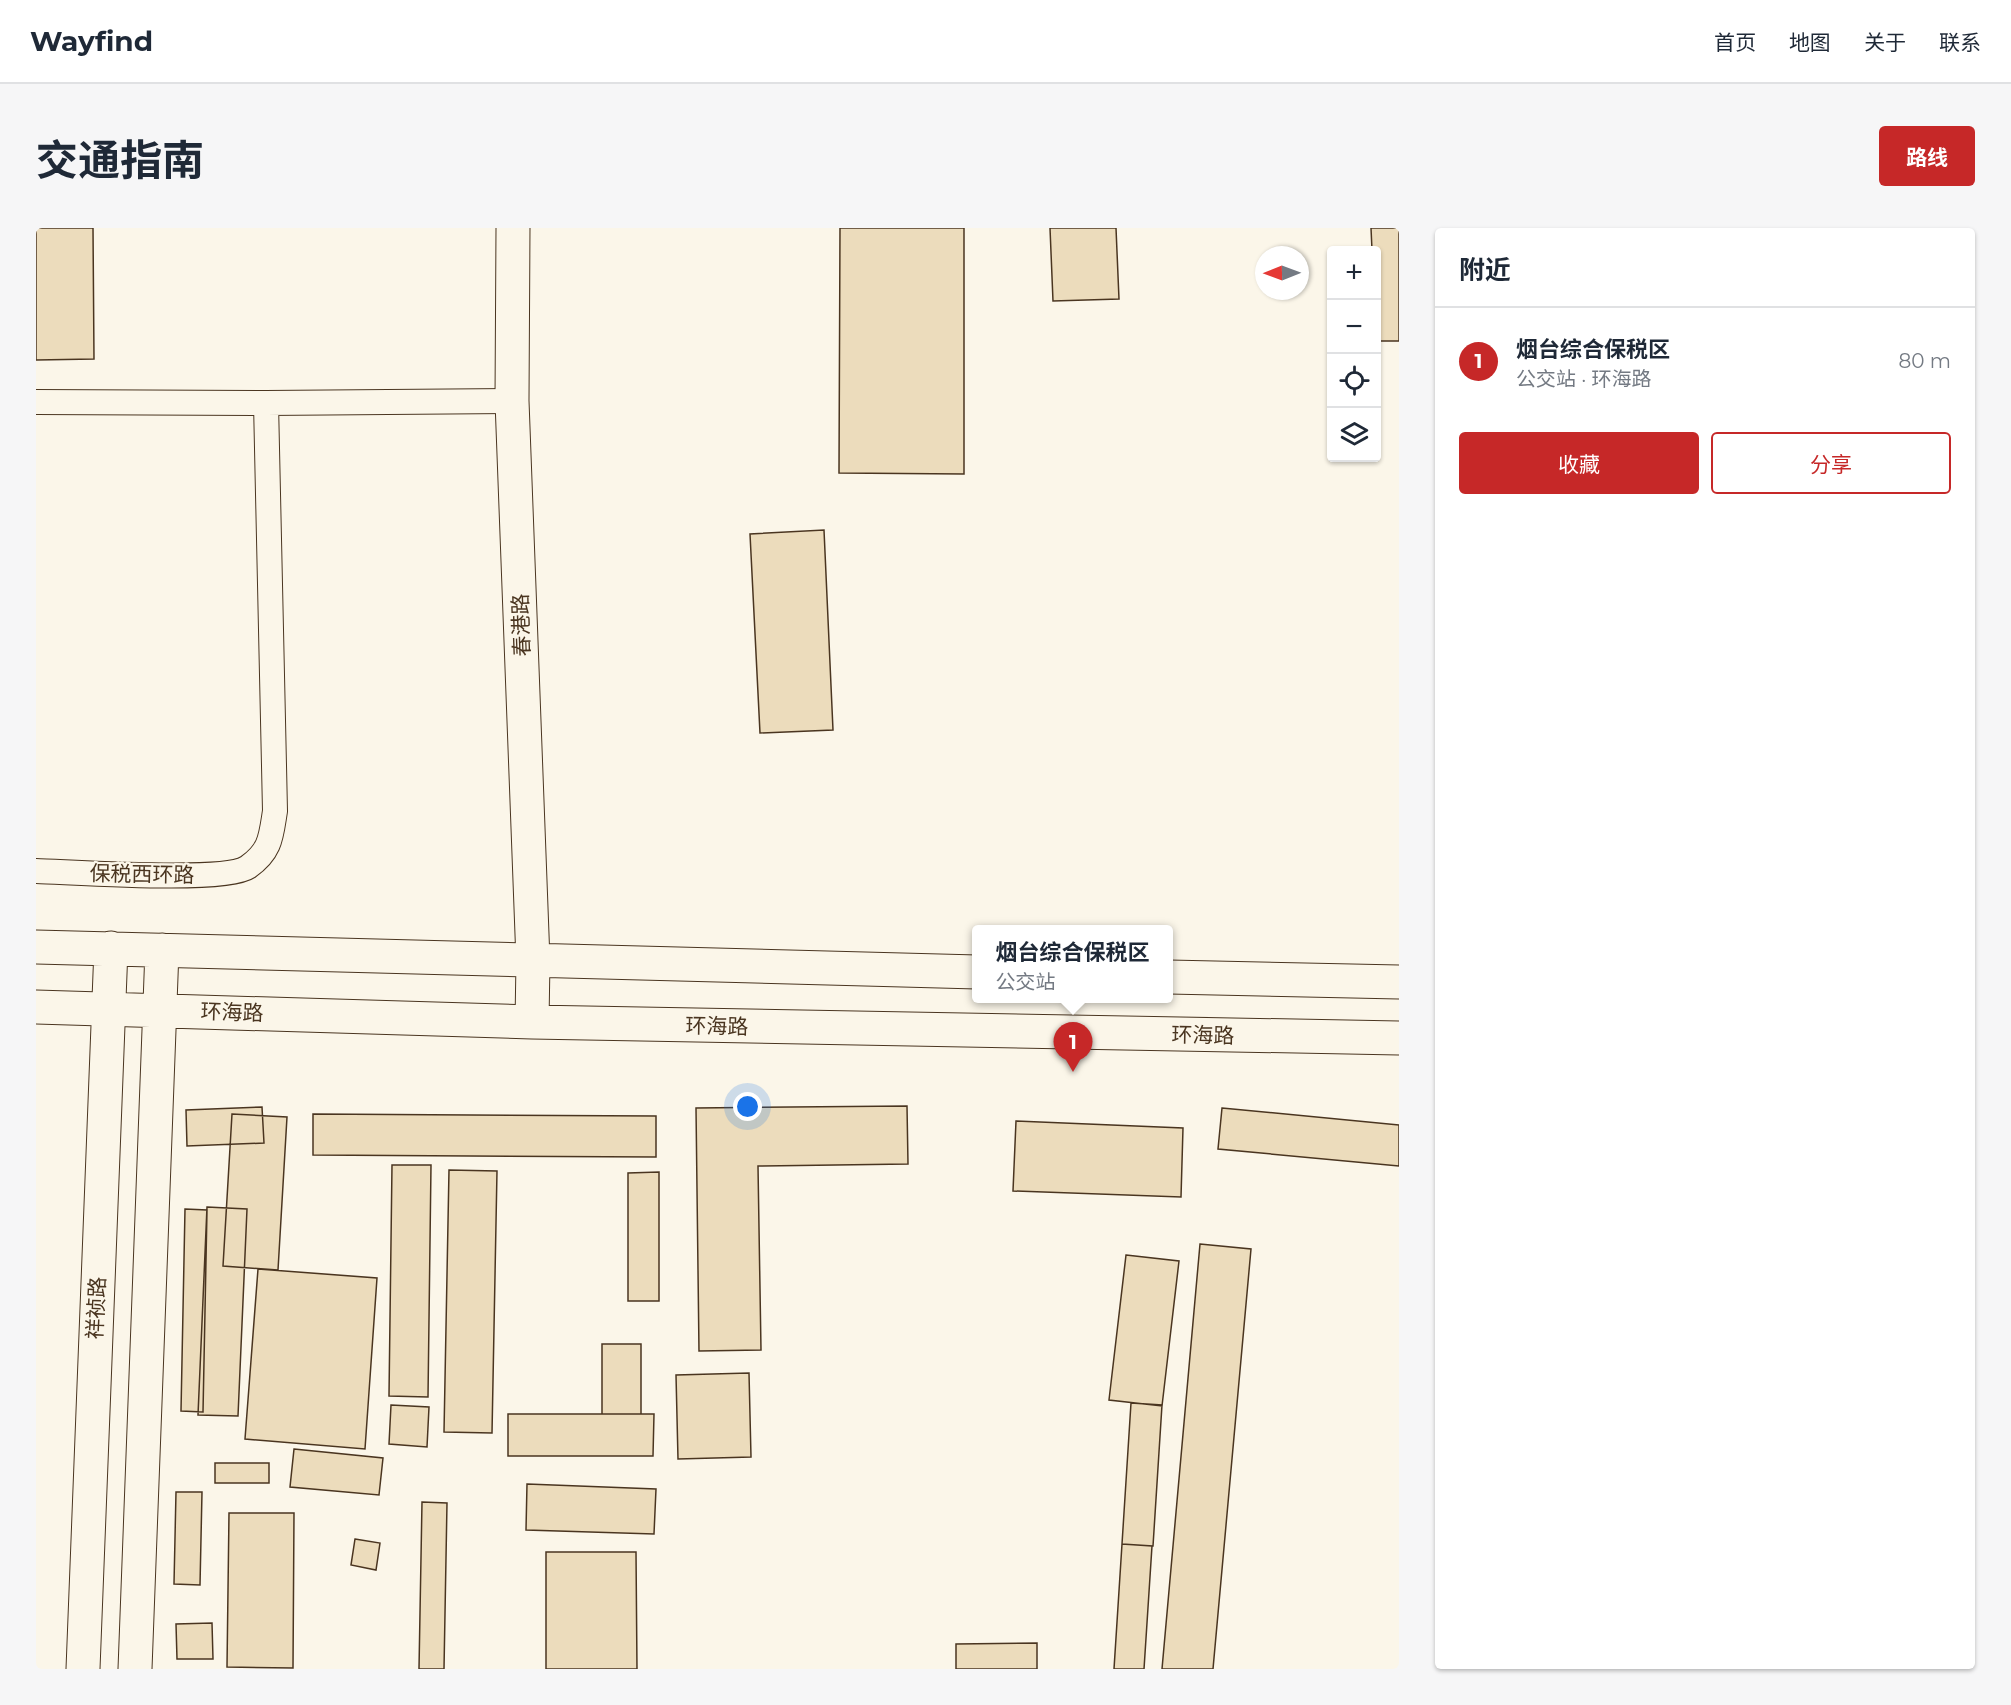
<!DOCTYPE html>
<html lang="zh">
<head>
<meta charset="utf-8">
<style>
  :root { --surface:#fff; --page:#f6f6f7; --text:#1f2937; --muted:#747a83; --line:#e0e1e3; --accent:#c62828 }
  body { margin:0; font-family:Montserrat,"Noto Sans SC",sans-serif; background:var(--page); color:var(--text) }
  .controls { position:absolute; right:18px; top:18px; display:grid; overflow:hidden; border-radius:6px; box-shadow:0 2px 4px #0004 }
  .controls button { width:54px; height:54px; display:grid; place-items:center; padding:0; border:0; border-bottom:2px solid var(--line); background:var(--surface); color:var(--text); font:30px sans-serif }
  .compass { position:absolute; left:1219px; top:18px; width:54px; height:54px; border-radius:50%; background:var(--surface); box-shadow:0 2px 4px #0004; rotate:269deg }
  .you { position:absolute; left:712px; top:879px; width:21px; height:21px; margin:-15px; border:4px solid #fff; border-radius:50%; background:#1a73e8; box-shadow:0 0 0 9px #1a73e833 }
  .badge { display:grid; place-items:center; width:39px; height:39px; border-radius:50%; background:var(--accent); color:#fff; font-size:20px; font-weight:700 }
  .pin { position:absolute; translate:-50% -50px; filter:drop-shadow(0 2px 3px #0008) }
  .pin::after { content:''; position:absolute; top:32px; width:21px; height:18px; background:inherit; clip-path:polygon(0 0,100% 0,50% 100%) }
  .popup { position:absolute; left:936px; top:697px; width:201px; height:78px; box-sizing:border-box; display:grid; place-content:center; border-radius:6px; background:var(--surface); filter:drop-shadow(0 2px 4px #0005); font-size:20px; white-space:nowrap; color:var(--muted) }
  .popup b { font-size:22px; color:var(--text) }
  .popup::after { content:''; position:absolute; left:50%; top:100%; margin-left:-12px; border:12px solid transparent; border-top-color:var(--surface) }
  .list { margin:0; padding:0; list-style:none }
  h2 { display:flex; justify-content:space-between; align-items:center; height:78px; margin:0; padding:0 24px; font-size:26px }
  h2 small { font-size:20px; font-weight:400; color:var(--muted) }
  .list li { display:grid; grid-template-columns:39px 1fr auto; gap:18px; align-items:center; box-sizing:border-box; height:108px; padding:0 24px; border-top:2px solid var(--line) }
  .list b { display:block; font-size:22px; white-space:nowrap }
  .list p { margin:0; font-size:20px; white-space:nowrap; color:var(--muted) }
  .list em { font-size:20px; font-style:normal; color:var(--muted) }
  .actions { display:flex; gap:12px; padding:18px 24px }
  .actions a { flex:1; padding:14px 0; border:2px solid var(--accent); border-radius:6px; text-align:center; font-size:21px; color:var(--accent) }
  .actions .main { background:var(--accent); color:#fff }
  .icon { flex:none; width:33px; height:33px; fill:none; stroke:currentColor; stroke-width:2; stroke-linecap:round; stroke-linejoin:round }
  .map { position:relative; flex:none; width:1363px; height:1441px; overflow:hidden; border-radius:6px }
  header { display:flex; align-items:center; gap:36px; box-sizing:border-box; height:84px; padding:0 30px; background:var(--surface); border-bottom:2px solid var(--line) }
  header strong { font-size:28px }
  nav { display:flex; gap:33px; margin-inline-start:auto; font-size:21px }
  .intro { display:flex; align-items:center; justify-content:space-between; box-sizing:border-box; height:144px; padding:0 36px }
  h1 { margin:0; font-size:42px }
  .button { padding:15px 27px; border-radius:6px; background:var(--accent); color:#fff; font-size:21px; font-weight:700 }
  main { display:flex; gap:36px; padding:0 36px }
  aside { flex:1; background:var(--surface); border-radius:6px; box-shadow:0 2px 4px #0004 }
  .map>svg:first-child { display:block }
  .building { fill:#ecdcbc; stroke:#4a3520; stroke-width:1.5 }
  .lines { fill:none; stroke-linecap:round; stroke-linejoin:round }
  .street-casing { stroke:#4a3520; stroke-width:26 }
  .secondary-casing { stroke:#4a3520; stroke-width:35 }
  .street { stroke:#fbf6e9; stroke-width:24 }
  .secondary { stroke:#fbf6e9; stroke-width:33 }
  .labels { text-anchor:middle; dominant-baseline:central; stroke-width:4.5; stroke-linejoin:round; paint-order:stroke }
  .street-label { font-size:21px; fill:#4a3520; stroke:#fbf6e9 }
</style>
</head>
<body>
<header>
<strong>Wayfind</strong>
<nav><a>首页</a><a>地图</a><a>关于</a><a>联系</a></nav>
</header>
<div class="intro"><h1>交通指南</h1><a class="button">路线</a></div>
<main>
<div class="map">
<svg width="1363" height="1441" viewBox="0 0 1363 1441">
  <rect width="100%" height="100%" fill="#fbf6e9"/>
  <path class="building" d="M0 0H57L58 131 0 132Z
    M804 0H928V246L803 245Z
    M1014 0H1080L1083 71 1017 73Z
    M1335 0H1363V113H1340V22H1336Z
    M788 302 797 502 724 505 714 306Z
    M871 878 872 936 722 938 725 1122 663 1123 660 880Z
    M226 879 228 915 151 918 150 882Z
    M1186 880 1363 897V938L1182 921Z
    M196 886 251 889 242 1042 187 1038Z
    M277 886 620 888V929L277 927Z
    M980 893 1147 900 1145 969 977 963Z
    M356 937H395L392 1169 353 1168Z
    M413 942 461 943 456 1205 408 1204Z
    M623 944V1073H592V945Z
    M171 979 211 981 202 1188 162 1187Z
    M149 981 171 982 167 1184 145 1183Z
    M1164 1016 1215 1021 1177 1441H1126Z
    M1090 1027 1143 1033 1126 1178 1073 1172Z
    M222 1041 341 1050 329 1221 209 1211Z
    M566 1116H605V1186H566Z
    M713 1145 715 1229 642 1231 640 1147Z
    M1095 1175 1126 1177 1117 1318 1086 1316Z
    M355 1177 393 1179 391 1219 353 1216Z
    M472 1186H618L617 1228H472Z
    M258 1221 347 1230 343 1267 254 1259Z
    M179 1235H233V1255H179Z
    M491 1256 620 1261 618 1306 490 1302Z
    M140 1264H166L164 1357 138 1356Z
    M386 1274 411 1275 408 1441H383Z
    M193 1285H258L257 1440 191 1439Z
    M319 1311 344 1315 340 1342 315 1337Z
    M1086 1316 1116 1318 1108 1441H1078Z
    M510 1324H600L601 1441H510Z
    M176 1395 177 1431H141L140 1396Z
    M1001 1415V1441H920V1416Z"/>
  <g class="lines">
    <defs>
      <path id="street" d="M0 174 230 175
        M0 643C37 644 189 655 212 639 235 623 235 608 239 583L230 175 476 173"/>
      <path id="secondary" d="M477 0 476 173 497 733 496 794
        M0 719 941 744
        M1133 749 1363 754
        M0 779 496 794 1363 810
        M47 1441 75 720
        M99 1441 126 722"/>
    </defs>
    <use href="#street" class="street-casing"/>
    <use href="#secondary" class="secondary-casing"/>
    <use href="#street" class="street"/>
    <use href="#secondary" class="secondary"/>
  </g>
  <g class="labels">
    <g class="street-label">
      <text transform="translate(485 397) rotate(-92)">春港路</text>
      <text transform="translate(106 646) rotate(1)">保税西环路</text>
      <text transform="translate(196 784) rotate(2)">环海路</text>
      <text transform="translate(681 798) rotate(1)">环海路</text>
      <text transform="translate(1167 807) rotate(1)">环海路</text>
      <text transform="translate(60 1080) rotate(-87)">祥祯路</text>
    </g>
  </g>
</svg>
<div class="controls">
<button>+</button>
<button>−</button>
<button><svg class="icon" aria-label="locate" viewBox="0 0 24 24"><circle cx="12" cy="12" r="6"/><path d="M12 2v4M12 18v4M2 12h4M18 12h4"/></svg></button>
<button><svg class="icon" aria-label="layers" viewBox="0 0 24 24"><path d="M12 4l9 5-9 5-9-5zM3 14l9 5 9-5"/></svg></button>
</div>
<svg class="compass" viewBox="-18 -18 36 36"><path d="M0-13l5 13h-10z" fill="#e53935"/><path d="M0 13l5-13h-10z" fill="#747a83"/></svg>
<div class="you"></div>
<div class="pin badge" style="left:1037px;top:844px">1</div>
<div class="popup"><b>烟台综合保税区</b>公交站</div>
</div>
<aside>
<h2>附近<small></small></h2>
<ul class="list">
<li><span class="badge">1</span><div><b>烟台综合保税区</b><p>公交站 · 环海路</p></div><em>80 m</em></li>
</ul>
<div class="actions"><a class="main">收藏</a><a>分享</a></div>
</aside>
</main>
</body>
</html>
